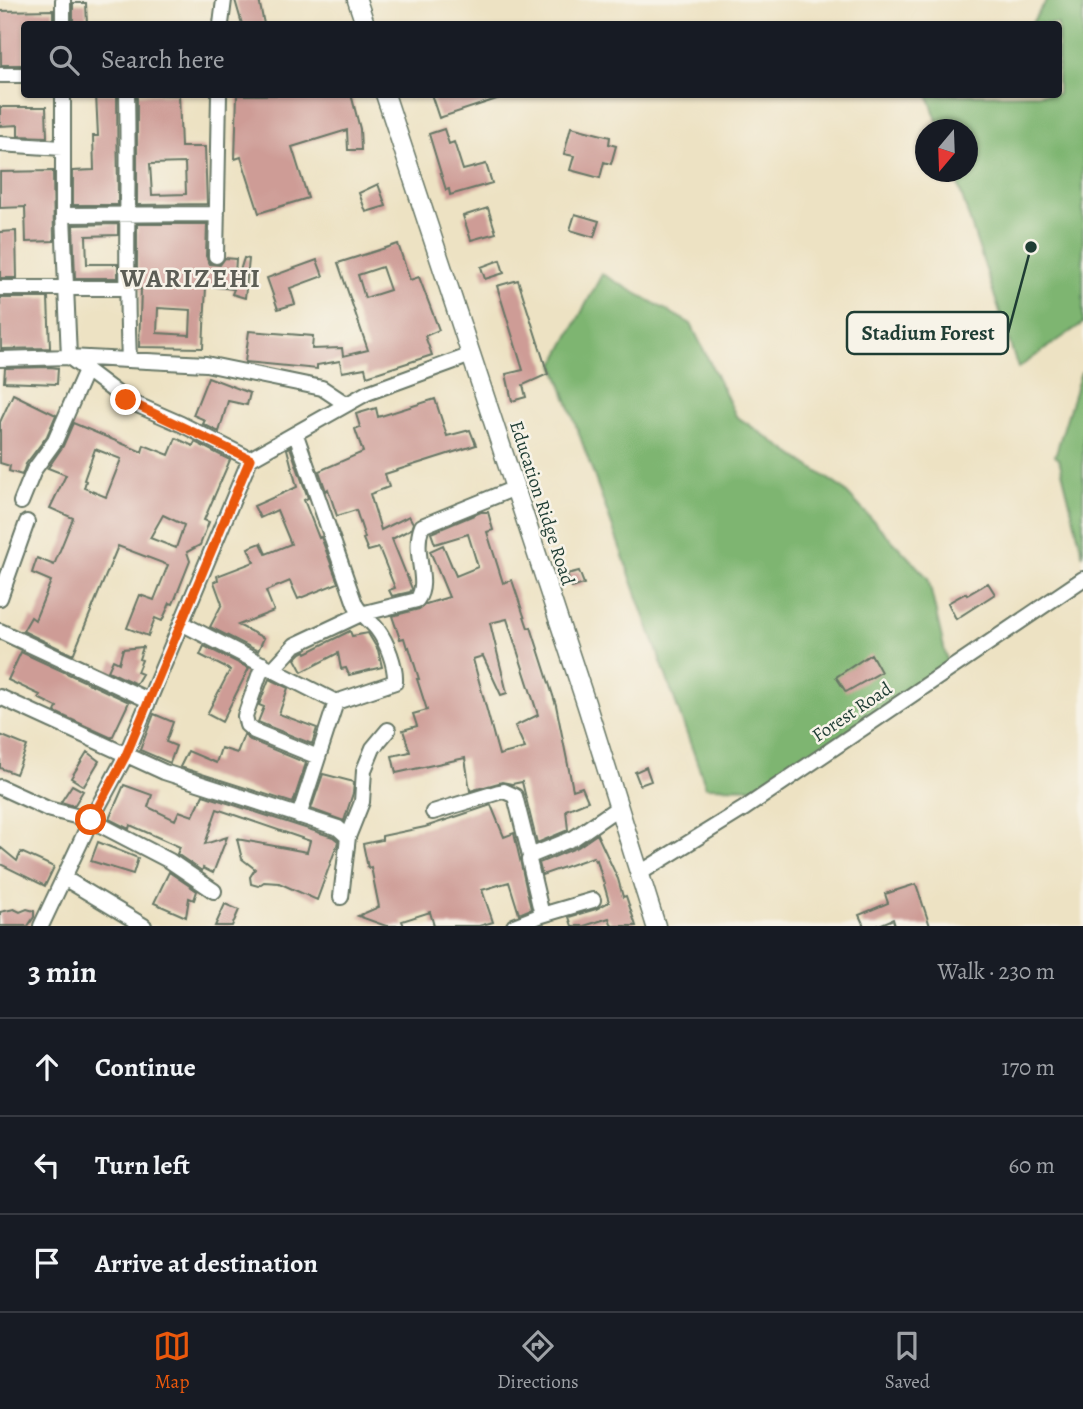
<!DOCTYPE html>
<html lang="en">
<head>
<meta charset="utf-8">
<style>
  :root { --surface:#171b24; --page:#242831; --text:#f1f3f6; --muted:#9ea1a6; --line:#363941; --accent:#ea580c }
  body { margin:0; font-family:Alegreya,serif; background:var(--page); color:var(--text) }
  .compass { position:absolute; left:915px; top:119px; width:63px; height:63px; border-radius:50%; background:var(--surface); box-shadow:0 2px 5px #0004; rotate:199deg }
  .stop { position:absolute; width:21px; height:21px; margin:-16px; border:5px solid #ea580c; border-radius:50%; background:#fff }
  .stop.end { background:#ea580c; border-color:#fff; box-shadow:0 2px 7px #0008 }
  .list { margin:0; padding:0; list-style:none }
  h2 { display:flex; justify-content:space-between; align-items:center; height:91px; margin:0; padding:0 28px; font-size:30px }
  h2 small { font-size:23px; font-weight:400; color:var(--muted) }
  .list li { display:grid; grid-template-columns:46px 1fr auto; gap:21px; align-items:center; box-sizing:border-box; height:98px; padding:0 28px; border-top:2px solid var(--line) }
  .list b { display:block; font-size:26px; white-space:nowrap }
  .list em { font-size:23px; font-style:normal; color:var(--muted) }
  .icon { flex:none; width:38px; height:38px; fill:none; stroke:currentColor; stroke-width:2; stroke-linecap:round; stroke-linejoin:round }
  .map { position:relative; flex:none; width:1083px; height:926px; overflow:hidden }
  .search { position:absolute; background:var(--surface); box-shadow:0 2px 5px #0004; left:21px; right:21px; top:21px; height:77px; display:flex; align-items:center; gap:18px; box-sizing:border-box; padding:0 24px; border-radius:7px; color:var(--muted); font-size:26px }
  .sheet { height:385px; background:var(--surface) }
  nav { display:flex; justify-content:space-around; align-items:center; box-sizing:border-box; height:98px; border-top:2px solid var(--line); background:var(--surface); font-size:19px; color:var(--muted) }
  nav a { display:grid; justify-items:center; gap:4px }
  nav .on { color:var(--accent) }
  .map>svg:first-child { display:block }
  .forest { fill:#7eb571; stroke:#4e7952; stroke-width:2 }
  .building { fill:#ce9c96; fill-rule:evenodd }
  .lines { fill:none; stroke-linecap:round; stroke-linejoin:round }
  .minor-casing { stroke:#677766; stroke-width:18 }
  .tertiary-casing { stroke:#677766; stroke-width:21 }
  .minor { stroke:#fff; stroke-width:14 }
  .tertiary { stroke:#fff; stroke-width:18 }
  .route { stroke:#ea580c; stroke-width:9 }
  .labels { text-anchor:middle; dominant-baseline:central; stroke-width:5; stroke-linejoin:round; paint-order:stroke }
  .street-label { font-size:19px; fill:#1f3d34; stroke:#f7f3e8 }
  .district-label { font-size:26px; font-weight:bold; letter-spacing:2px; fill:#5c5e56; stroke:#f7f3e8 }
  .leader { fill:none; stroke:#1f3d34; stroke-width:2.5 }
  .callout-dot { fill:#1f3d34; stroke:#f7f3e8; stroke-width:2.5 }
  .callout { fill:#f7f3e8; stroke:#1f3d34; stroke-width:2.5 }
  .callout-label { font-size:21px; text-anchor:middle; font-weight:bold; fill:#1f3d34 }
</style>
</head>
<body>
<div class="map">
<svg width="1083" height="926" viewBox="0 0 1083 926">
  <rect width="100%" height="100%" fill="#f7f3e8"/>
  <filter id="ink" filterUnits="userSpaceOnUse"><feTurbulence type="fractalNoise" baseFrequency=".0143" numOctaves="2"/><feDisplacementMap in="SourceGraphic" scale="14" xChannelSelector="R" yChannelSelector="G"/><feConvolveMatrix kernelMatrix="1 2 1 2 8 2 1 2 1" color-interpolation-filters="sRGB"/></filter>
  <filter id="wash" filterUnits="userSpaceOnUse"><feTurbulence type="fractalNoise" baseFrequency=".00686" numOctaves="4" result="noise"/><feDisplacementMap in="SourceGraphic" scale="28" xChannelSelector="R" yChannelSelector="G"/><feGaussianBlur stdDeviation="1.57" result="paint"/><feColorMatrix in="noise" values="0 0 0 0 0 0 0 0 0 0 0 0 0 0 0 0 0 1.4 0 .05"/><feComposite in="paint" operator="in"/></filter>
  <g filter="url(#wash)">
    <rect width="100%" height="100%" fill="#ede2c3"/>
    <path class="forest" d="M1047 0H1083V323L1018 368 954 172H968V130L940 129 928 95 1058 94V24H1031Z
      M602 274 691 324 736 416 843 489 928 578 948 665 768 788 706 787 554 364Z
      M1081 372H1083V556L1059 459 1055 456Z"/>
    <g id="blocks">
      <path class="building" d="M235 0H259L264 24H242Z
        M73 3H86L87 24H73Z
        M53 10V24H24V65H1L0 11Z
        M96 94H117L118 205H73V171L94 170 93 136H98Z
        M137 94 179 95 181 147H205L207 204 137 205ZM185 163 186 194 152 195 150 164Z
        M351 94 360 129 361 150H348L347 130 292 147 308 198 259 213 241 157 235 159 237 95Z
        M442 94H503V97L439 118 432 97Z
        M0 107H46L47 137 18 136V125L0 126Z
        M571 127 610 137 609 144 616 146 611 164 604 162 600 178 570 170 574 156 564 154Z
        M444 129 449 144 454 142 463 170 486 164 492 183 450 195 449 189 446 190 429 134Z
        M53 171 54 241 26 242 25 207 0 208V172Z
        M378 184 386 206 366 212 359 193Z
        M488 208 496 233 471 240 463 216Z
        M575 214 599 221 594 237 570 230Z
        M118 224V235L86 236 87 264H118V278H75L73 225Z
        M137 224H207L206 256 210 264 220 265 225 258 236 259 235 274H239L244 258 249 259 245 298 232 294 234 289 206 286 203 348 139 347 141 289H138L137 278ZM158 308 191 310 190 335 157 333Z
        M16 231 17 278H0V232Z
        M398 244 410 280 419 277 439 330 425 336 432 355 367 376 365 368 342 372 340 361 317 365V369L245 362 249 331 313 336 312 349 342 348 343 356 368 350 338 263ZM382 267 390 290 365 298 358 275Z
        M317 260 323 276 290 288 295 304 278 309 267 278Z
        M500 260 504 273 485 279 481 267Z
        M518 280 548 374 523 385 526 397 512 401 506 374 523 370 497 286Z
        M0 298H48L50 348 1 349Z
        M51 367 58 368 57 384 4 382 5 368Z
        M208 377 250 393 247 405 228 401 219 432 203 424 205 420 193 415Z
        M13 394 56 415 47 436 26 464 22 475 9 471 10 466 0 463V422Z
        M435 399 447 436 470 430 476 445 385 474 389 487 370 494 381 530 409 516 413 523 411 529 392 539 412 589 410 592 392 596 389 590 395 588 379 548 368 551 363 539 365 538 356 510 337 516 328 489 326 491 319 471 363 452 355 429 360 427 356 414 376 408 378 417Z
        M73 423 142 452 144 445 169 455 176 438 193 446 195 442 230 460 204 520 209 522 200 545 187 552 190 561 173 604 170 603 162 621 155 618 148 636 127 628 140 595 154 600 168 565 118 546 73 655 23 631 31 617 35 620 51 581 32 573 37 558 54 565 73 518 50 508 66 475 48 468 63 446ZM95 449 121 459 106 497 84 488 86 481 84 480ZM163 515 184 525 176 548 150 538Z
        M290 447 308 498 304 500 319 538 321 537 338 583 298 599 290 581 266 591 274 611 238 625 264 638 258 651 210 627 222 604 214 582 218 580 217 576 254 562 248 548 261 543 266 554 291 544 277 510 260 518 254 506 297 487 287 449Z
        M481 512H488L493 530 487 532 503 583 512 580 528 628 531 627 556 705 573 790 582 787 588 801 566 810 568 830 537 843 522 782 512 784 502 782 470 791 465 758 396 773 392 756 410 752 403 730 417 726 413 714 427 710 417 679H419L409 647 407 648 404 638 400 639 392 616 419 609 426 604 449 597 430 551 443 545 456 576 478 567 468 534 435 544 431 533ZM507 619 538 715 515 726 525 748 499 755 473 659 483 656 501 695 507 693 490 623Z
        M579 571 584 584 572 588 567 574Z
        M988 583 995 594 956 619 948 603 966 593 967 595Z
        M350 631 352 636 368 633 378 650 382 667 349 675 346 668 341 669 338 653 302 672 295 659 301 653 305 651 306 653Z
        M204 646 249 668 222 722 207 714 230 670 200 655Z
        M143 647 139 659 142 660 137 672 142 674 136 684 108 671 113 660 119 663 123 649Z
        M21 652 129 702 112 738 55 712 57 707 38 698 40 695 8 680Z
        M871 654 881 672 846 692 836 677Z
        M269 679 288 688 279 714 317 728 312 744 258 722 264 707 259 705Z
        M154 714 173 722 166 742 176 746 170 763 140 750Z
        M0 735 27 746 16 774 0 768Z
        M244 735 250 740 306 763 293 803 180 767 188 751 216 763 221 748 237 753Z
        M87 752 99 761 84 786 71 778Z
        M646 767 651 781 640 785 635 772Z
        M323 774 354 782 353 793 344 821 311 809Z
        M72 785 83 791 74 806 61 802Z
        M124 785 152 795 148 807 175 820 179 811 193 816 203 795 333 837 338 841 337 845 317 900 279 883 264 882 258 886 251 884 250 877 255 869 242 859 237 839 307 852 310 841 217 809 205 844 227 837 213 873 203 868 202 871 177 854 180 847 130 825 129 829 109 819Z
        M491 805 504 837 514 833 531 909 519 914 509 882 482 890 493 922 479 926H434L430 912 402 921 404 926H386L358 916 379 907 371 867 368 868 363 844 382 840V836L425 827Z
        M597 834 618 879 623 897 626 896 636 926H612L609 918 584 926H572L569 917 596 909 609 902 597 860 595 861 593 857 542 875 539 863 578 847Z
        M98 842 138 858 133 874 91 861Z
        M0 847 17 861 21 852 54 867 45 886 0 864Z
        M169 872 197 891 194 900 189 898 186 917 154 903Z
        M916 884 930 926H895L893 919 877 926H864L859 915 888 903 885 894Z
        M225 904 239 910 232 926H215Z
        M14 909 20 912 27 909 34 911V917L28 926H0V912Z"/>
    </g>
  </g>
  <g filter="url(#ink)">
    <use href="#blocks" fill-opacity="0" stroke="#677766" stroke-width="2"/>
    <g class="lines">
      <defs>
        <path id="minor" d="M63 0V24
          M221 24 224 0
          M0 75H24
          M63 94V215L69 357 126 400 181 424 250 459
          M127 94C129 183 125 271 129 359
          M0 144 62 148
          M63 215 217 214
          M216 256 219 94
          M0 288H126
          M0 359 69 357 206 364 322 388 346 404
          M21 502 34 470 55 441 86 370
          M0 598 27 522
          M181 623 336 702 395 682C396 666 387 642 377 629 370 620 361 615 355 604L296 435
          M0 631 148 700
          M263 664 245 716 247 725 254 731 318 757
          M273 669 295 645 361 614 417 600C431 580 411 554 422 526L515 488
          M0 697 164 772 338 828 348 837 341 897
          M0 787 48 809 91 820 170 861 214 891
          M433 812 499 792 504 791 515 796 530 856
          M299 816 336 702
          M348 837 362 802 364 770 373 748 388 730
          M640 873 745 808 1083 579
          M64 878 144 926
          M593 900 542 915 529 860 530 856 574 838 619 807
          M41 926 91 820 126 755 250 459 367 393 471 355
          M514 926 542 915"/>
        <path id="tertiary" d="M357 0 365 24
          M385 94 586 703 656 926"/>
      </defs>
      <use href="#minor" class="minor-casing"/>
      <use href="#tertiary" class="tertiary-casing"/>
      <use href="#minor" class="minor"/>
      <use href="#tertiary" class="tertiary"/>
    </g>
  </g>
  <g class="lines" filter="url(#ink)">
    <path class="route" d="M91 820 126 755 250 459 126 400"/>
  </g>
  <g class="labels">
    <g class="street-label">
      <text transform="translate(542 503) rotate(72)">Education Ridge Road</text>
      <text transform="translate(852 712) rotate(-34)">Forest Road</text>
    </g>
    <g class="district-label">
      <text x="191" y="278">WARIZEHI</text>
    </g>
  </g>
  <path class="leader" d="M1031 247L1008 333"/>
  <circle class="callout-dot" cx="1031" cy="247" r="7"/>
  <rect class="callout" x="847" y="312" width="161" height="42" rx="7"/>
  <g class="callout-label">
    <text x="928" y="340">Stadium Forest</text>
  </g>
</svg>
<svg class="compass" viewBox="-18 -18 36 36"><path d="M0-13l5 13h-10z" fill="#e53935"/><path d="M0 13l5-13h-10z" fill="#9ea1a6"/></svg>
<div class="stop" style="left:91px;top:820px"></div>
<div class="stop end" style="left:126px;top:400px"></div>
<div class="search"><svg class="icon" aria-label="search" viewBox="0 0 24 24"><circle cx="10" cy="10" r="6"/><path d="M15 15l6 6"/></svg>Search here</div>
</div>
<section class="sheet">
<h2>3 min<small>Walk · 230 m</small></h2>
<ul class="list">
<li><svg class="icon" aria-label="ahead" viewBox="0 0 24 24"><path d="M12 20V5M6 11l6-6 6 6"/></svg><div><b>Continue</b></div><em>170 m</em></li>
<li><svg class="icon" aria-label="left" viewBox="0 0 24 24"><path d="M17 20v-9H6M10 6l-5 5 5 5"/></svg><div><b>Turn left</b></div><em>60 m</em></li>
<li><svg class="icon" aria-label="arrive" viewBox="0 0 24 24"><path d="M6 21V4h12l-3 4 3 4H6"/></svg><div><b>Arrive at destination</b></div></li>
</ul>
</section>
<nav>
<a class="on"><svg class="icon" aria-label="map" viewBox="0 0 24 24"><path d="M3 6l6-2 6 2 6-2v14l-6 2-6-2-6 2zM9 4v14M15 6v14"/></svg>Map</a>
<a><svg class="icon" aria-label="directions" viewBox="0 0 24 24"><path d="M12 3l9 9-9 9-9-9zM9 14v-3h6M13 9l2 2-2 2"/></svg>Directions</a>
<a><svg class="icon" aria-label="saved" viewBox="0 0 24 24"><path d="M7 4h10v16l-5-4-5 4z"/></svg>Saved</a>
</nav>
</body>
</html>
